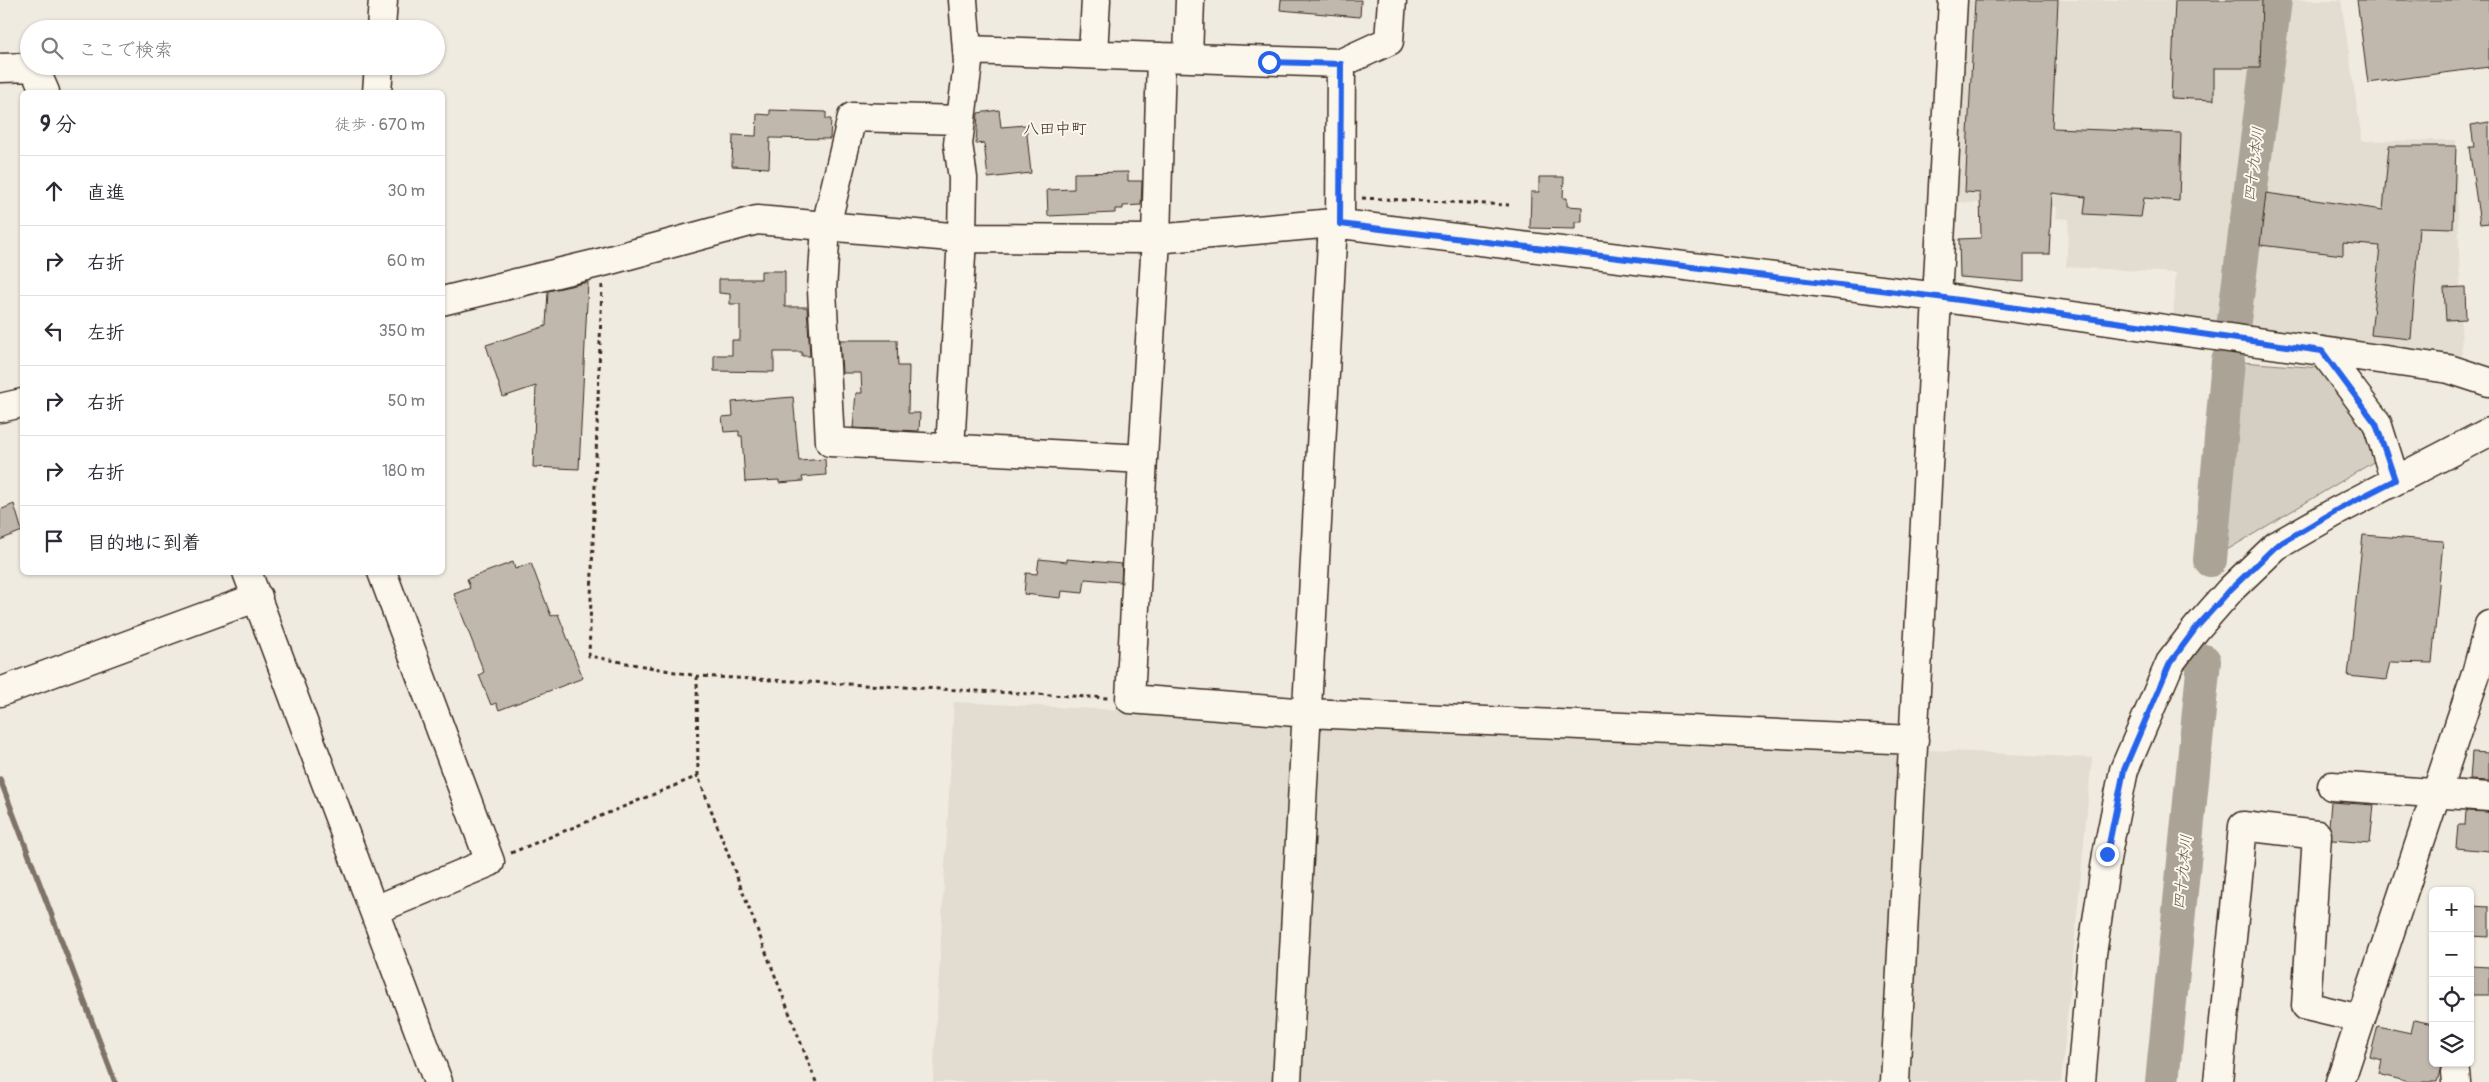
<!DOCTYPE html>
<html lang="ja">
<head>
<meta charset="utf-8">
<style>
  :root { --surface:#fff; --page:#f7f7f7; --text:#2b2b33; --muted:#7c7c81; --line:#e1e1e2 }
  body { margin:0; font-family:Pangolin,"Klee One",sans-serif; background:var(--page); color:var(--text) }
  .controls { position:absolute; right:15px; bottom:15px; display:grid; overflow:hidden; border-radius:8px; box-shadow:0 1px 4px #0004 }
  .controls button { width:45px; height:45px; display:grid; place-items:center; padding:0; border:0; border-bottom:1px solid var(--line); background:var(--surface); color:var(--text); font:25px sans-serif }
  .stop { position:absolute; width:15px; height:15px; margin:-11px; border:4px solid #2563eb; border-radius:50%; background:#fff }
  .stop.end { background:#2563eb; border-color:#fff; box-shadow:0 1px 5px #0008 }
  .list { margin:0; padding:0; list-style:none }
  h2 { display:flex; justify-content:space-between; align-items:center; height:65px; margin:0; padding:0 20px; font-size:21px }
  h2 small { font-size:16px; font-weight:400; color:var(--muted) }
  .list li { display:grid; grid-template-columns:32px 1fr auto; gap:15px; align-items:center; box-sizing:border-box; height:70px; padding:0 20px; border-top:1px solid var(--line) }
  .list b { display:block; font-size:19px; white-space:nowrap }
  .list em { font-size:16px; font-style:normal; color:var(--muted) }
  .icon { flex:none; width:28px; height:28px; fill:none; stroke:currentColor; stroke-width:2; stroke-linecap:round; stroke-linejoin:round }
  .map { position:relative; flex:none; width:2489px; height:1082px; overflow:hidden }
  .search { position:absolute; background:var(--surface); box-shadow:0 1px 4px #0004; left:20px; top:20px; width:425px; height:55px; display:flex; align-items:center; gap:12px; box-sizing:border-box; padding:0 18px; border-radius:28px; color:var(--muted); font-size:19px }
  .panel { position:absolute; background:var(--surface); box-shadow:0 1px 4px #0004; left:20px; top:90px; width:425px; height:485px; border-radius:8px }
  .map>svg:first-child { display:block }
  .built { fill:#e2dcd1 }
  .green { fill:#d5cec3; stroke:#887c70 }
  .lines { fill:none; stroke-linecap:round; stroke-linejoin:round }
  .stream { stroke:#7f7367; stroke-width:5.5 }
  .river { stroke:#aca397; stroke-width:34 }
  .building { fill:#c0b8ad; stroke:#3b2a1e }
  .minor-casing { stroke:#3b2a1e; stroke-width:31 }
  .path { stroke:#3b2a1e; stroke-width:3; stroke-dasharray:4 4; stroke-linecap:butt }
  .minor { stroke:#fbf7ec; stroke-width:28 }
  .route { stroke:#2563eb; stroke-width:6 }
  .labels { text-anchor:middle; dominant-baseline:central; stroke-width:4; stroke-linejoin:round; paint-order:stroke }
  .water-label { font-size:15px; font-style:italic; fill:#635448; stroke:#fbf7ec }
  .quarter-label { font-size:16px; fill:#3b2a1e; stroke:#fbf7ec }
</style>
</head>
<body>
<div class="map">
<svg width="2489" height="1082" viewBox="0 0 2489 1082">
  <rect width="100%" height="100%" fill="#f0ebe0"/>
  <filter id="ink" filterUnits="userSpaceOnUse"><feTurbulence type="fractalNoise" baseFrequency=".02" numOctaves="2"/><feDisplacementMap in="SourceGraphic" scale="10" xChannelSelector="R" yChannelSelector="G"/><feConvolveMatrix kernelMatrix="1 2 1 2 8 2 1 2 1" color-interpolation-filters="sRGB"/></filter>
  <g filter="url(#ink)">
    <path class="built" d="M1965 0H2341L2362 141 2456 140 2462 358 2173 319 2176 273 2066 267 2069 219 2056 218 2057 207 1955 202Z
      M954 702 2092 758 2061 1082H933Z"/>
    <path class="green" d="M2242 362 2321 368 2363 424 2375 461 2217 556Z"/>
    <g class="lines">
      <path class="stream" d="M0 779 115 1082"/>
      <path class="river" d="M2233 328 2275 0
        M2210 560 2228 361
        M2162 1082 2204 661"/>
    </g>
    <path class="building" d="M1281 0H1361L1360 17 1280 10Z
      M1975 0H2058L2052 128 2181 133 2179 201 2144 198 2141 217 2084 214 2086 197 2052 193 2049 254H2024V282L1960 277 1959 239 1981 238 1980 193 1965 192Z
      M2175 0H2262L2260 68H2214V100L2171 98Z
      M2357 0H2489V67L2368 83Z
      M770 110 826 112V119H831L830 139 770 138 769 168 732 166 733 135 756 136 757 114 770 115Z
      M999 110 1001 127 1026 125 1031 173 988 178 984 143 976 144 978 113Z
      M2489 122V223L2480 224 2469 147H2474L2471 125Z
      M2389 146H2456L2453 228 2419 227 2411 339 2371 335 2380 246 2343 243V255L2260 245 2266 193 2383 210Z
      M1128 172V181H1142L1141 205 1123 206V209H1115V213L1048 216 1047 190 1074 189V173Z
      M1539 177H1564L1563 198H1567V206L1582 207V222H1575V229L1530 228 1531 192H1539Z
      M761 271H785V307H807L810 356H802V352H774V372L714 371V355H732V340H740V304H730V294L719 293V279H761Z
      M588 282 579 469 533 467 536 386 503 397 486 345 546 326 548 291Z
      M2465 287 2466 319 2446 320 2444 288Z
      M840 340H897L898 366H909L908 413H920L919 431 853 428 856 393H862L861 373H842Z
      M793 397 799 461 825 459 826 475 802 477 803 481 779 483V480L745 482 742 436H739V431L724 432 722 417 733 416 732 402Z
      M14 504 22 531 0 540V510Z
      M2363 535 2443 541 2432 663 2390 662 2386 680 2348 676Z
      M1039 559 1067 562V559L1122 564 1121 582 1085 579 1083 593 1062 591 1061 598 1024 594 1026 573 1037 574Z
      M513 562 515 569 531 563 551 616 558 614 583 678 499 710 496 703 491 705 479 675 484 672 454 594 470 588 467 579Z
      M2472 752 2489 753V781L2470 780Z
      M2331 802 2374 805 2370 843 2332 840 2329 826Z
      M2466 811 2489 812V851L2456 848 2458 825H2465Z
      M2472 906 2489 907V937L2470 936Z
      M2470 966 2489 967V995H2470Z
      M2414 1020 2433 1024V1063H2442L2437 1082H2409L2379 1074 2382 1060 2370 1057 2378 1026 2411 1033Z"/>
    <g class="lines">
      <defs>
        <path id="minor" d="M381 29 383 0
          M1093 54 1096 0
          M1161 57 1341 63 1389 41 1392 0
          M1188 57 1190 0
          M0 68 34 67 45 92
          M377 92 379 66
          M961 120 852 117 826 226 822 290 830 442 1143 459 1156 239 1161 57 967 50
          M1340 224 1341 63
          M442 301 603 262 757 220 962 238 1156 239 1333 223 1938 297 2449 369 2489 382
          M2323 351 2377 423 2395 480
          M0 408 22 403
          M950 449 962 238 963 178 958 144 968 63 963 0
          M1143 459 1130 699 1308 713 1914 740
          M247 572 438 1082
          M0 692 258 597
          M2332 786 2489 797
          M375 910 490 862 382 572
          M2455 1072 2456 1082
          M1287 1082 1333 223
          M1895 1082 1953 0
          M2081 1082 2092 954 2107 854 2124 770 2170 663 2196 629 2231 589 2276 546 2337 511 2489 432
          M2218 1082 2243 826 2317 835 2306 1006 2361 1019
          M2340 1082 2476 674 2489 625"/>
      </defs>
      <use href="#minor" class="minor-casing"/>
      <path class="path" d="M1362 198 1509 205
        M602 285 589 656 697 676 1108 698
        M697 676 698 776 816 1082
        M511 853 698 776"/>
      <use href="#minor" class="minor"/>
    </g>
  </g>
  <g class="lines" filter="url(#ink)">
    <path class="route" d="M1269 62 1341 64 1340 224 1938 297 2322 351 2376 424 2395 480 2337 510 2276 546 2231 589 2196 628 2170 663 2124 770 2107 854"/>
  </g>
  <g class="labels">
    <g class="water-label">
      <text transform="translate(2254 164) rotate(-83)">四十九本川</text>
      <text transform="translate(2183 872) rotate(-84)">四十九本川</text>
    </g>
    <g class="quarter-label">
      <text x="1055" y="129">八田中町</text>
    </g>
  </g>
</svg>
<div class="controls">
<button>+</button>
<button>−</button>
<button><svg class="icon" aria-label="locate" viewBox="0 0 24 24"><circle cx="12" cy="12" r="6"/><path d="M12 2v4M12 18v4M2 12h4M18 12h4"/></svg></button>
<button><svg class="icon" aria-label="layers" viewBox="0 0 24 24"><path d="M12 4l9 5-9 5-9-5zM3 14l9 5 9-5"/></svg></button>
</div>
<div class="stop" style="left:1269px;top:62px"></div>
<div class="stop end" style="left:2107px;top:854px"></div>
<div class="search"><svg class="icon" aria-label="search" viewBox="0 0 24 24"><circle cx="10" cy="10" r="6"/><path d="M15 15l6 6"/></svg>ここで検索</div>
<section class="panel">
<h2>9 分<small>徒歩 · 670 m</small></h2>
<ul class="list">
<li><svg class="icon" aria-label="ahead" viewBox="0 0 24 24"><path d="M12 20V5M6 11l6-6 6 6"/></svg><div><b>直進</b></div><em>30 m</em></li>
<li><svg class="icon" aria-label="right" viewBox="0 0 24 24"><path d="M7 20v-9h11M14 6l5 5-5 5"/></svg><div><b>右折</b></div><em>60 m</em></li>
<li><svg class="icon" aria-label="left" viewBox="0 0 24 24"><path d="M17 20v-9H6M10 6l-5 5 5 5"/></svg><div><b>左折</b></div><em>350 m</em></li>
<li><svg class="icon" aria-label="right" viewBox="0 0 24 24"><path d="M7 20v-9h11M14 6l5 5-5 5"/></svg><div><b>右折</b></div><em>50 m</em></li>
<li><svg class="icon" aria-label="right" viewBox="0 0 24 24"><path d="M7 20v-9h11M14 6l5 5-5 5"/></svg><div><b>右折</b></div><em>180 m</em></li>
<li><svg class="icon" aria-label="arrive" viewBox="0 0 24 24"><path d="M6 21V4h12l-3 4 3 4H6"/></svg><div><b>目的地に到着</b></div></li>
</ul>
</section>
</div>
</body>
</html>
